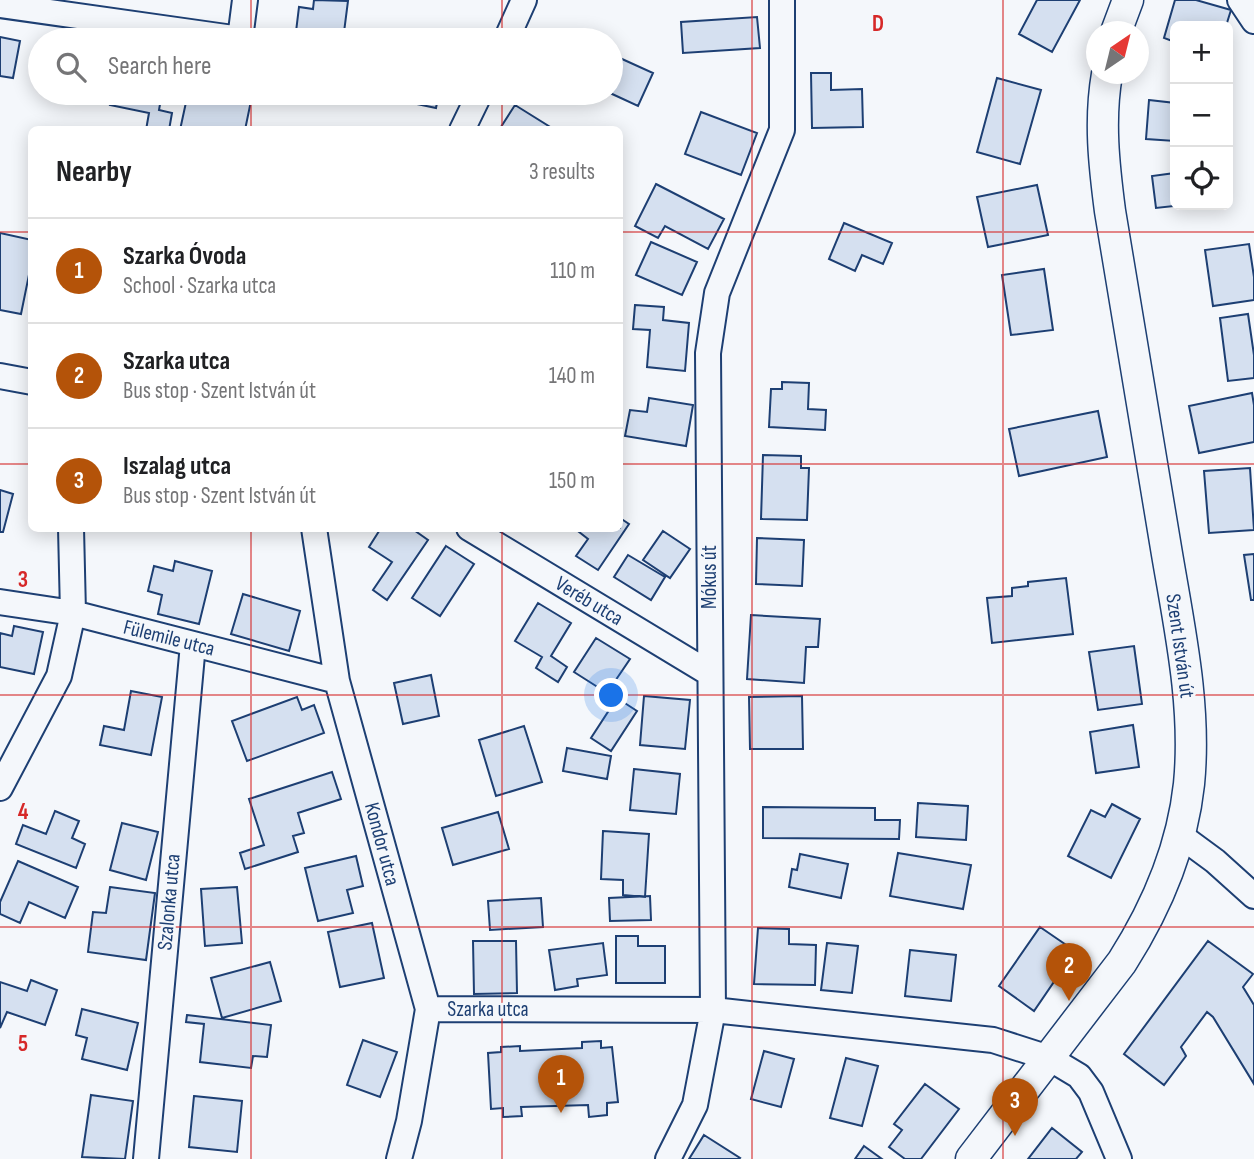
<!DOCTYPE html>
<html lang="en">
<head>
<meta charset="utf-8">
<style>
  :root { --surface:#fff; --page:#f2f2f2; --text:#202124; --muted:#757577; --line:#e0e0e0; --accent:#b45309 }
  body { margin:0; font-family:"Sofia Sans Condensed",sans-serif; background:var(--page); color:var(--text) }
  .controls { position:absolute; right:21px; top:21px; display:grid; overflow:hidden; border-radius:10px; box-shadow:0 4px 18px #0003 }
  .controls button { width:63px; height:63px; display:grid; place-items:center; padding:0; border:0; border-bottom:2px solid var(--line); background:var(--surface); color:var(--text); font:35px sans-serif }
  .compass { position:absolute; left:1086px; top:21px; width:63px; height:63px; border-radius:50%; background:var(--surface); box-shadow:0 4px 18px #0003; rotate:35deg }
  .you { position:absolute; left:612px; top:696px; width:24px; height:24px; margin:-18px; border:5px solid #fff; border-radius:50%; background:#1a73e8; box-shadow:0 0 0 10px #1a73e833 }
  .badge { display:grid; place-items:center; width:46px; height:46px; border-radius:50%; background:var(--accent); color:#fff; font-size:23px; font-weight:700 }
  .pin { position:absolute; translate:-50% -58px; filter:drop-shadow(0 2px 4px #0008) }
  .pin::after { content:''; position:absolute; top:37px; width:24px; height:21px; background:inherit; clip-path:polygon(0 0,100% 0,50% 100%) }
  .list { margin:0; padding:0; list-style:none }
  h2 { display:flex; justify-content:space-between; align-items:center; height:91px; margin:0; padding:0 28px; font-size:30px }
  h2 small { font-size:23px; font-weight:400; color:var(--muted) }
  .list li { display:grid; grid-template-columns:46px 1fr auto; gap:21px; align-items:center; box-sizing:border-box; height:105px; padding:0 28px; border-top:2px solid var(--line) }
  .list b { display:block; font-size:26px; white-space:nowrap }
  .list p { margin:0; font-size:23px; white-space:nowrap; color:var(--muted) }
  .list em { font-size:23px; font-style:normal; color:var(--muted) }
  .icon { flex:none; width:38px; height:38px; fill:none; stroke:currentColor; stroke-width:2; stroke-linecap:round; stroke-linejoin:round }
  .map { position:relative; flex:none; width:1254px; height:1159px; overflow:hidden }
  .search { position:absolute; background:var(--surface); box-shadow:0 4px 18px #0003; left:28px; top:28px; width:595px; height:77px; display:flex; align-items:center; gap:18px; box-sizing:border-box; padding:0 24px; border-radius:38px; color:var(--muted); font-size:26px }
  .panel { position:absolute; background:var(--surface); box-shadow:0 4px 18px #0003; left:28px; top:126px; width:595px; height:406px; border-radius:10px }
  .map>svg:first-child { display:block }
  .building { fill:#d5e0f0; stroke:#1d3f73; stroke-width:2 }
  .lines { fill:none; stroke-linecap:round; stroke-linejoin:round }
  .minor-casing { stroke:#1d3f73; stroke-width:28 }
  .tertiary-casing { stroke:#1d3f73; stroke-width:33 }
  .minor { stroke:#f4f7fb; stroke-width:24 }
  .tertiary { stroke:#f4f7fb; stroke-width:30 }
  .grid { fill:none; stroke:#d62828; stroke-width:2; stroke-opacity:0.55 }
  .labels { text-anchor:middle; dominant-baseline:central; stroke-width:5; stroke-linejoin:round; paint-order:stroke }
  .street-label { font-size:21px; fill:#1d3f73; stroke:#f4f7fb }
  .grid-label { font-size:23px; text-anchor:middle; font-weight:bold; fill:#d62828; stroke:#f4f7fb; stroke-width:5; stroke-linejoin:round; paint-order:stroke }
</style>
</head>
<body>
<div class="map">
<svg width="1254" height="1159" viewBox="0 0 1254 1159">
  <rect width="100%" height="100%" fill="#f4f7fb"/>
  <path class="building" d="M314 0 348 1 343 40H295L299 7 313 9Z
    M1037 0H1080L1052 52 1019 34Z
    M1175 0H1196L1231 10 1226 26H1175V42L1164 38Z
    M757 17 760 48 683 53 681 22Z
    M562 30 583 40H557Z
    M0 37 20 41 13 78 0 76Z
    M611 54 653 73 638 106 610 93Z
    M811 73H831V90L862 89 863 127 812 128Z
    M997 78 1041 90 1020 164 977 152Z
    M48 93H87L86 101 47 96Z
    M113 93H162L159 110 172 113 169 130H146L149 113 110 105Z
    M188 93H238L252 96 245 130H180Z
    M394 93H439L436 108 393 99Z
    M1149 100 1175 103V141L1146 139Z
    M515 105 555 130H499Z
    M701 112 757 133 741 175 685 154Z
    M1175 173V205H1183L1156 208 1152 176Z
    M656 184 724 219 708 249 665 226 658 238 635 226Z
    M1037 185 1048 235 988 247 977 197Z
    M844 223 892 243 883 264 862 255 855 271 829 259Z
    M0 233 32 240V260L21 314 0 310Z
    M651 242 697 262 682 295 636 275Z
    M1249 244 1254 277V300L1213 306 1205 250Z
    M1044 269 1053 330 1011 335 1002 275Z
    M635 305 664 307 663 320 689 323 685 371 647 367 650 330 633 329Z
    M1248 314 1254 355V378L1228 381 1220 318Z
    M782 382 809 383 808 409 826 410 825 430 769 427 771 389H782Z
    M1252 393 1254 405V442L1199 453 1189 406Z
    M649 398 693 405 686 446 625 436 630 410 647 412Z
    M1098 411 1107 457 1019 476 1009 429Z
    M763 455 801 456V468H809L807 520 761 519Z
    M1250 468 1254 530 1209 533 1204 471Z
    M0 490 13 494 3 532H0Z
    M620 518 629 524 598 570 576 556 588 539 574 528H620Z
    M381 528H411L428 540 387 600 373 590 392 562 369 547Z
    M663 531 690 549 670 578 643 560Z
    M757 538 804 540 802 586 756 584Z
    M446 546 474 564 440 616 412 598Z
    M1254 554V600H1251L1244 555Z
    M628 555 665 577 651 600 614 577Z
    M175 561 212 571 199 624 158 614 162 595 148 591 154 566 173 571Z
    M1066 578 1073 634 992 643 987 598 1012 596V588L1028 586V582Z
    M243 594 300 611 289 651 231 634Z
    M538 603 571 623 551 656 567 667 558 682 536 668 542 657 515 641Z
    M751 615 820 619 818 647H806L804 683 747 679Z
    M14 626 43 632 34 674 0 667V633L12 636Z
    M596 638 630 659 607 693 574 672Z
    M1134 646 1142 704 1098 710 1089 652Z
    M431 675 439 716 403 724 394 683Z
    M131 691 162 697 151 755 100 745 104 726 124 730Z
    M644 696 690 700 685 749 640 745Z
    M802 696 803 749H750L749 697Z
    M297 697 302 710 314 705 324 733 247 761 232 721Z
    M617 698 637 711 611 751 591 738Z
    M1133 725 1139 767 1096 773 1090 732Z
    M524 726 542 782 496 796 479 740Z
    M567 748 611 756 607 779 563 771Z
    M634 769 680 774 676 814 630 810Z
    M332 772 341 799 298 813 304 833 293 836 298 852 245 869 240 853 264 845 249 799Z
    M918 803 968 806 966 840 916 837Z
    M1112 804 1140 819 1111 878 1068 856 1091 810 1105 817Z
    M763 807 875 808V820H900L899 839 763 838Z
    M55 811 79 821 72 838 85 844 76 868 16 844 23 825 46 834Z
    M498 812 509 849 453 865 442 828Z
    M122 823 158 832 146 880 110 870Z
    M603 831 649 834 645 897 623 895V880L601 879Z
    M898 853 971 865 963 909 890 896Z
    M800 854 848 864 841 898 789 887 792 869 797 870Z
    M356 856 363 886 347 890 353 913 318 921 305 868Z
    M18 861 78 887 65 918 29 902 20 923 0 914V902Z
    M110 887 155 893 146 960 88 952 93 912 106 913Z
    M237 887 242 943 205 946 201 889Z
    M650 896 651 920 610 921 609 898Z
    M541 898 543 927 490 930 488 901Z
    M372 923 384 978 340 987 328 932Z
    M1040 927 1075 951 1034 1011 999 986Z
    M758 928 789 929V944L816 945 815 985 754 984Z
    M616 936H638V946H665V983H616Z
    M473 941H516L517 993 474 994Z
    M1208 941 1253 974 1243 987 1254 1005V1084L1213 1017 1207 1012 1181 1047 1186 1056 1164 1085 1124 1054Z
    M603 943 607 975 577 979 578 986 555 990 549 950Z
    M827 943 858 946 852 993 821 990Z
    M910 950 956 955 951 1001 905 996Z
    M270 962 281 1001 222 1018 211 978Z
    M31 980 57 990 45 1025 7 1012 0 1028V982L27 991Z
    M82 1009 138 1023 127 1070 82 1059 87 1038 76 1035Z
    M187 1015 271 1025 267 1057 253 1056 251 1068 200 1062 204 1024 186 1022Z
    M363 1040 397 1052 380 1097 347 1085Z
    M601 1041V1048L612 1047 618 1102 607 1103V1115L589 1117 588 1105 521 1107 522 1116 503 1117V1108L491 1109 488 1053 501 1052V1047L520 1046V1051L582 1048V1042Z
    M764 1051 794 1059 781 1107 751 1099Z
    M846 1058 878 1066 862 1126 830 1118Z
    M925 1084 959 1109 921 1159H905L889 1147 902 1130 894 1124Z
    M91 1095 133 1101 125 1159 82 1157Z
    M194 1096 242 1101 237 1152 189 1147Z
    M1052 1128 1082 1152 1076 1159H1028Z
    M704 1135 740 1158 739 1159H689Z
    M864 1146 882 1159H855Z"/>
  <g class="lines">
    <defs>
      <path id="minor" d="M1240 0 1254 21
        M0 5 240 39 245 0
        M506 40 524 0
        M462 130 480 93
        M0 376 32 382
        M314 528 337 681 428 1009 409 1121 399 1159
        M469 528 709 673
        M0 602 73 613 337 681
        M0 788 59 676 73 613 71 528
        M1181 836 1215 861 1254 896
        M428 1009 713 1010 993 1040 1049 1058 1079 1076 1091 1092 1119 1159
        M146 1159 193 644
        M668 1159 695 1105 713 1010 708 353 717 293 782 130V0"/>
      <path id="tertiary" d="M1116 32 1128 0
        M971 1159 1122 962C1157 907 1182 849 1189 784 1197 703 1178 622 1165 542 1146 431 1128 321 1110 211 1104 165 1099 120 1107 74"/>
    </defs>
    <use href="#minor" class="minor-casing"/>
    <use href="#tertiary" class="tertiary-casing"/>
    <use href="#minor" class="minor"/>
    <use href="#tertiary" class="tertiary"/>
  </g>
  <path class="grid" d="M251 0V40M502 0V40M752 0V1159M1003 0V1159M251 93V130M502 93V130M0 232H32M620 232H1254M0 464H32M620 464H1254M251 528V1159M502 528V1159M0 695H1254M0 927H1254"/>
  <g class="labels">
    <g class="street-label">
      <text transform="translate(709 577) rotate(-90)">Mókus út</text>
      <text transform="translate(589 601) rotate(31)">Veréb utca</text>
      <text transform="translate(169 638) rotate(14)">Fülemile utca</text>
      <text transform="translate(1180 646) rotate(82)">Szent István út</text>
      <text transform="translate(382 844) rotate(75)">Kondor utca</text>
      <text transform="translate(169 902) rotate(-85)">Szalonka utca</text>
      <text x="488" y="1009">Szarka utca</text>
    </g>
  </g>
  <g class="grid-label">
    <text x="878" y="31">D</text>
    <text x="23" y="587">3</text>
    <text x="23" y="819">4</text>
    <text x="23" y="1051">5</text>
  </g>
</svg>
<div class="controls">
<button>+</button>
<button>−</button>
<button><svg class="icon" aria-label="locate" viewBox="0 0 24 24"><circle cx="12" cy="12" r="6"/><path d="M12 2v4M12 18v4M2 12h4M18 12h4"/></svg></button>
</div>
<svg class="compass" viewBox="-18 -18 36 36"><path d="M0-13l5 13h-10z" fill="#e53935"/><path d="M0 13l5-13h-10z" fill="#757577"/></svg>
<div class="you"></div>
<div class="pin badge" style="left:561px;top:1113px">1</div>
<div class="pin badge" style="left:1069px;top:1001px">2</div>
<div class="pin badge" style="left:1015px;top:1136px">3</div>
<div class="search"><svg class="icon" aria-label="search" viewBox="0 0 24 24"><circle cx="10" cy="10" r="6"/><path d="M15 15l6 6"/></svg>Search here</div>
<section class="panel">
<h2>Nearby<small>3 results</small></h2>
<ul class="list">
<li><span class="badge">1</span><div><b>Szarka Óvoda</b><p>School · Szarka utca</p></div><em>110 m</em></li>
<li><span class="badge">2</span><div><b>Szarka utca</b><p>Bus stop · Szent István út</p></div><em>140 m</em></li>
<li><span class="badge">3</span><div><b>Iszalag utca</b><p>Bus stop · Szent István út</p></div><em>150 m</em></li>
</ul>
</section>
</div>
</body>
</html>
